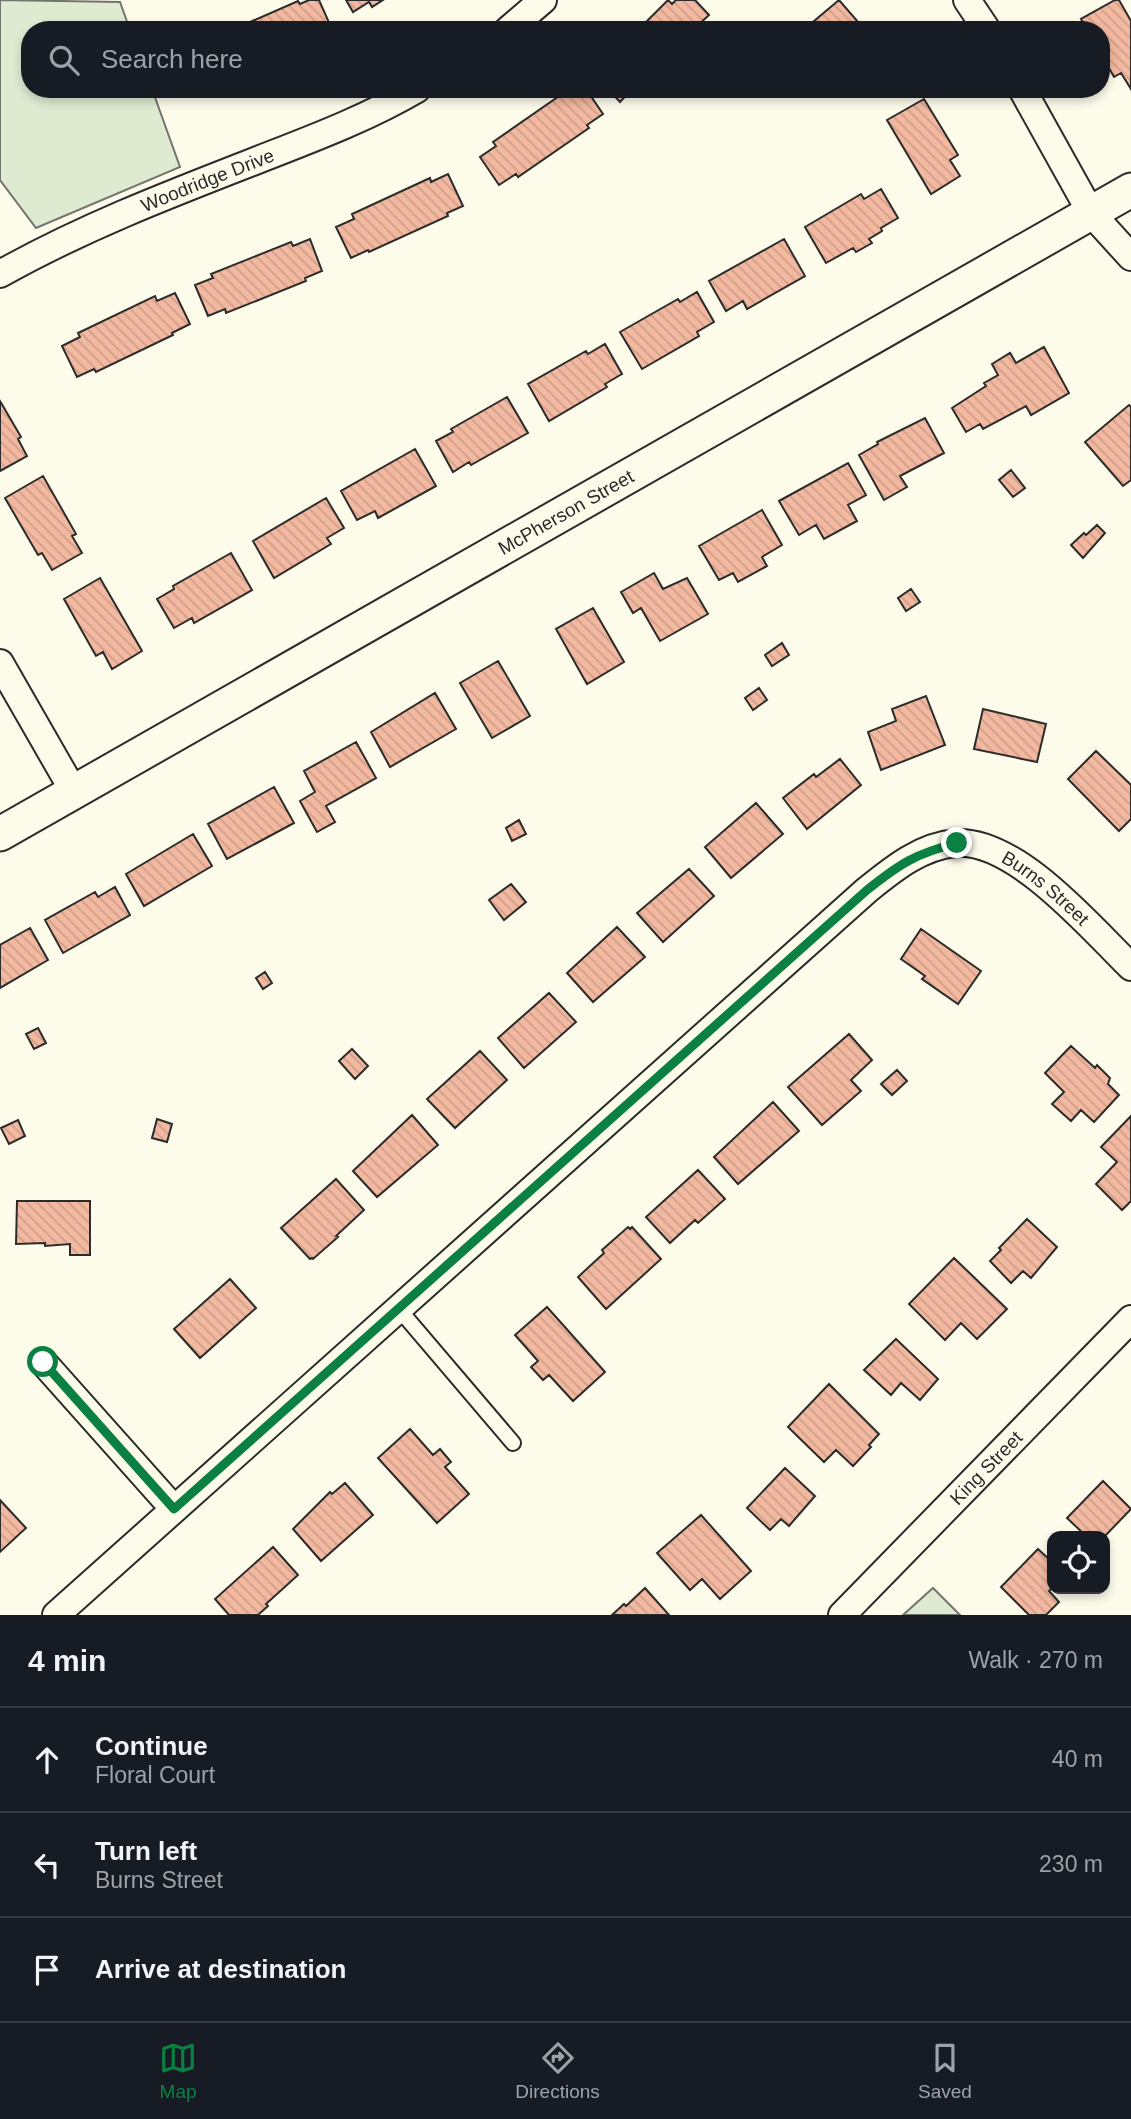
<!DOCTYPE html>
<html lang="en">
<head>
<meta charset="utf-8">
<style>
  :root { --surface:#171b24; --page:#242831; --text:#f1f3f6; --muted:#9ea1a6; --line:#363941; --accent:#0b8043 }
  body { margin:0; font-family:Helvetica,sans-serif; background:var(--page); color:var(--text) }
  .controls { position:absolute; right:21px; bottom:21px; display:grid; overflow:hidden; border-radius:14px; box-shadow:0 4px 10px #0003 }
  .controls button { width:63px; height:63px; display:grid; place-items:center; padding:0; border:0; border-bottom:2px solid var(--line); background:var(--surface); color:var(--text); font:35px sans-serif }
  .stop { position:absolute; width:21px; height:21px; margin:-16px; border:5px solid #0b8043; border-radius:50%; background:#fff }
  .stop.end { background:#0b8043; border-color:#fff; box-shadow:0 2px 7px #0008 }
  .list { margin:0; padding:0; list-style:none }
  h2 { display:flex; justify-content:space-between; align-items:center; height:91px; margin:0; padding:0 28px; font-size:30px }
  h2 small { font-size:23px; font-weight:400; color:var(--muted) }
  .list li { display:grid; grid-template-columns:46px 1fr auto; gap:21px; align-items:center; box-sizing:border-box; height:105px; padding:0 28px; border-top:2px solid var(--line) }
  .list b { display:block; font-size:26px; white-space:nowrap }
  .list p { margin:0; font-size:23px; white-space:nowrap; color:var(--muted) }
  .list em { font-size:23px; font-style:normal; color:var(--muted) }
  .icon { flex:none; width:38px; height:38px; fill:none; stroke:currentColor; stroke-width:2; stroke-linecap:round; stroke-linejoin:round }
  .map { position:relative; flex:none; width:1131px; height:1615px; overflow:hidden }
  .search { position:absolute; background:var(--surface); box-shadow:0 4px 10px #0003; left:21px; right:21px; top:21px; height:77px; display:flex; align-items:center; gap:18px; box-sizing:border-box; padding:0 24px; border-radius:28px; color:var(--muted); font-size:26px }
  .sheet { height:406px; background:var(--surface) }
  nav { display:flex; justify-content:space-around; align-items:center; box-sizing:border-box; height:98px; border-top:2px solid var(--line); background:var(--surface); font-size:19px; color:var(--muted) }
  nav a { display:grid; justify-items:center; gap:4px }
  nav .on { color:var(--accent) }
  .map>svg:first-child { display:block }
  .grass { fill:#deebd1; stroke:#74746e; stroke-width:2 }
  .building { fill:url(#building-back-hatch); stroke:#2b2b2b; stroke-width:2 }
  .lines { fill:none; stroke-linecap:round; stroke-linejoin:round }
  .service-casing { stroke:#2b2b2b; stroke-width:18 }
  .minor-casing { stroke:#2b2b2b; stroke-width:30 }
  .tertiary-casing { stroke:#2b2b2b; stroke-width:37 }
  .service { stroke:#fdfbea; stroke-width:14 }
  .minor { stroke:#fdfbea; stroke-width:26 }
  .tertiary { stroke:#fdfbea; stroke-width:33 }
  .route { stroke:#0b8043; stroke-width:9 }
  .labels { text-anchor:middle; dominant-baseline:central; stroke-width:5; stroke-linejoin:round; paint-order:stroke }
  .street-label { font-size:19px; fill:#2b2b2b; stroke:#fdfbea }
</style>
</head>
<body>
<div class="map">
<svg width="1131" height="1615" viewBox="0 0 1131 1615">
  <defs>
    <pattern id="building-back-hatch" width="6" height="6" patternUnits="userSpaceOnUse" patternTransform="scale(1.75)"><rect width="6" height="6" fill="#f2b8a0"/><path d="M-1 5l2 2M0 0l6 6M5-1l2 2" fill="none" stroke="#d09e8a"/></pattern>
  </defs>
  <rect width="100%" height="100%" fill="#fdfbea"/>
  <path class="grass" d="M0 0 120 2 130 30H30V89H152L180 167 36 228 0 180Z
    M933 1588 960 1615H903Z"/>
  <path class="building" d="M309 0H319L331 27 326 30H232L298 1 300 4Z
    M346 0H383L372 7 369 2 353 12Z
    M668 0 672 4 676 0H695L709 15 695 28 697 30H638Z
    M839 0 865 30H809L807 27Z
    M1115 0H1119L1131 21V89L1121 73 1114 77 1101 54V30H1087L1081 19Z
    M578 89H586L603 114 587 125 589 128 518 177 516 174 499 185 480 157 496 146 493 142 565 92 567 96Z
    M608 89H632L620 102Z
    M924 99 958 155 950 160 960 176 931 194 887 120Z
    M448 174 463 206 447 213 448 216 369 252 368 250 351 258 336 227 354 219 352 214 430 178 431 182Z
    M881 189 898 218 881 228 882 231 869 239 872 243 856 252 853 248 826 263 805 227 861 194 864 199Z
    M310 239 322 271 305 278 306 281 226 313 225 309 208 316 195 285 213 278 211 274 291 242 293 246Z
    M784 239 805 276 747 309 743 301 726 311 709 281Z
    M697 292 714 322 697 332 699 336 642 369 620 332 678 299 680 302Z
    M175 293 190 324 172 333 173 335 96 372 94 369 77 377 62 346 80 337 78 333 155 296 157 301Z
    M605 344 622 374 605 384 607 387 549 421 528 384 586 351 588 354Z
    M1044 347 1069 393 1031 415 1026 406 983 429 980 424 966 432 952 408 986 386 984 383 998 375 992 364 1010 353 1016 363Z
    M507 397 528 433 471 465 469 462 453 472 436 441 453 432 451 429Z
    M0 401 21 437 18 439 27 456 0 471Z
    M1129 405 1131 407V480L1123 486 1085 442Z
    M925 418 944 453 900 476 907 487 884 500 859 455 878 444 877 442Z
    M415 449 436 486 378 518 375 511 357 520 341 491Z
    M848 463 866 495 848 505 857 521 824 539 816 525 799 535 779 501Z
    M1011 470 1025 488 1013 497 999 480Z
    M43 476 76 534 72 536 82 553 52 570 42 553 38 555 5 498Z
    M326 498 344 528 327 538 331 544 274 578 253 541Z
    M762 510 782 545 762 557 767 566 738 582 733 573 719 580 699 546Z
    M1097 525 1105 533 1083 558 1071 545 1084 533 1086 535Z
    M231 553 252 590 194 623 192 618 174 628 157 599 174 589 173 586Z
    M654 573 663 589 687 578 708 614 660 641 641 608 633 613 621 592Z
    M100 578 142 651 112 669 103 652 96 656 64 599Z
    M911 589 920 602 906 611 898 598Z
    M593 608 624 662 587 684 556 629Z
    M782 643 789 655 772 666 765 655Z
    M498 661 530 716 492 738 460 683Z
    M759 688 767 700 753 710 745 698Z
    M435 693 456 729 390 767 371 732Z
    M926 696 945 745 881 770 868 732 896 721 892 709Z
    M983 709 1046 724 1037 762 974 749Z
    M356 742 376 778 326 806 335 822 317 832 300 801 315 792 304 771Z
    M1096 751 1131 785V819L1119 831 1068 779Z
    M840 759 861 785 807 829 783 798 814 774 816 777Z
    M274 787 294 823 227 859 208 824Z
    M756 803 783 834 731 878 705 847Z
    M519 820 526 834 512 841 506 828Z
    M193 834 212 866 144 906 126 874Z
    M689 869 714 896 663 942 637 913Z
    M511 884 526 902 504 920 489 900Z
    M115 887 130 915 63 953 45 920 95 892 98 897Z
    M617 927 645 957 593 1002 567 973Z
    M30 928 48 960 0 988V945Z
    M921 929 981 971 958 1004 922 979 925 976 901 959Z
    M265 972 272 983 263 989 256 978Z
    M549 993 576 1022 524 1068 498 1038Z
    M38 1028 46 1043 34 1049 26 1034Z
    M849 1034 872 1060 851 1080 861 1091 822 1125 788 1087Z
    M1071 1046 1095 1068 1097 1065 1110 1078 1108 1084 1119 1095 1094 1122 1081 1110 1071 1121 1052 1104 1064 1092 1045 1073Z
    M352 1049 368 1066 355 1079 339 1061Z
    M480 1051 507 1080 455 1128 427 1099Z
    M897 1070 907 1081 892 1095 881 1084Z
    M773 1102 799 1131 738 1184 714 1157Z
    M412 1115 438 1145 377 1197 353 1171Z
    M1131 1116V1201L1122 1210 1096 1184 1117 1162 1101 1147Z
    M157 1119 172 1124 167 1142 152 1138Z
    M18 1120 25 1136 9 1144 1 1128Z
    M698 1170 725 1199 698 1223 695 1220 670 1243 646 1217Z
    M336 1179 364 1210 336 1236 338 1237 313 1259 312 1258 310 1259 281 1228Z
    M17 1201H90V1255H70V1244L45 1246V1243L16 1244Z
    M1027 1219 1057 1247 1031 1278 1023 1271 1011 1283 990 1261 1001 1250 999 1248Z
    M628 1227 630 1229 632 1227 661 1259 606 1309 578 1277 604 1253 602 1250Z
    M954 1258 1007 1309 977 1339 961 1323 945 1340 909 1304Z
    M230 1279 256 1308 200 1358 174 1329Z
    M547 1307 605 1372 573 1401 549 1375 543 1380 531 1367 538 1361 515 1335Z
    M896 1339 938 1379 920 1400 901 1383 891 1395 864 1370Z
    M829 1384 879 1434 869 1445 871 1447 853 1466 836 1450 824 1462 788 1427Z
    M410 1429 433 1455 440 1449 451 1462 445 1467 469 1494 437 1523 378 1458Z
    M785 1468 815 1496 789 1526 781 1519 770 1530 747 1508Z
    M1103 1481 1131 1509 1105 1536H1086L1067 1518Z
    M345 1483 373 1515 321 1561 293 1529 330 1492 332 1494Z
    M0 1500 26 1528 0 1552Z
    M701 1515 751 1571 720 1599 702 1579 690 1590 657 1553Z
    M273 1547 298 1575 266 1604 268 1606 258 1615H229L215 1599Z
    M1038 1549 1052 1562V1588L1049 1591 1059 1602 1046 1615H1029L1001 1587Z
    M645 1588 669 1615H612L624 1604 626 1606Z"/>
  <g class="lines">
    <defs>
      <path id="service" d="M398 1308 513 1443"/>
      <g id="minor">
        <path d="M967 0 987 30"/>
        <path d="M508 30 543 0"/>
        <path d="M1022 89 1091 213 1131 257"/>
        <path id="s1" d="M0 274C80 229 165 196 250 163 306 141 364 120 417 89"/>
        <path d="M0 663 74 792"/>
        <path d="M43 1362 174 1509"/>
        <path id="s2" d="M56 1615 867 890C893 869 921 846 956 843 1016 839 1091 928 1131 967"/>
        <path id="s3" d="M842 1615 1131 1319"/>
      </g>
      <g id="tertiary">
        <path id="s4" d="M0 834 1131 190"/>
      </g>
    </defs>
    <use href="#service" class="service-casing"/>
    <use href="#minor" class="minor-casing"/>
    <use href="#tertiary" class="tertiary-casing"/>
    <use href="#service" class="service"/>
    <use href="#minor" class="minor"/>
    <use href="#tertiary" class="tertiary"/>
  </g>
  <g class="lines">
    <path class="route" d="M43 1362 174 1509 867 890C901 863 915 854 957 843"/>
  </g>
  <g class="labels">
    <g class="street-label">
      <text stroke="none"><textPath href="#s1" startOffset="228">Woodridge Drive</textPath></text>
      <text stroke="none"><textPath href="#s4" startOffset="651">McPherson Street</textPath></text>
      <text stroke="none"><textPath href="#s2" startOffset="1293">Burns Street</textPath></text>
      <text stroke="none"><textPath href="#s3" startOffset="206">King Street</textPath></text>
    </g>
  </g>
</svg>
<div class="controls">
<button><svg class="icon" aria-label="locate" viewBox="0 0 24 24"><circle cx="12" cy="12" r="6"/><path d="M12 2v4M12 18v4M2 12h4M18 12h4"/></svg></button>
</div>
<div class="stop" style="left:43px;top:1362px"></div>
<div class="stop end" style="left:957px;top:843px"></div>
<div class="search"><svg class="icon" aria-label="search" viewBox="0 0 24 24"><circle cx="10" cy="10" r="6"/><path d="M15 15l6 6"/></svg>Search here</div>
</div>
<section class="sheet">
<h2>4 min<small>Walk · 270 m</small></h2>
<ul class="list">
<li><svg class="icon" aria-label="ahead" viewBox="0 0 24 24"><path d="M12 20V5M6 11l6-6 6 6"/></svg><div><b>Continue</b><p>Floral Court</p></div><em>40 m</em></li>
<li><svg class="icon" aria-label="left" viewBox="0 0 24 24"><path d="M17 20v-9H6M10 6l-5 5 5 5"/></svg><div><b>Turn left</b><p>Burns Street</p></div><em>230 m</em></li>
<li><svg class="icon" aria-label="arrive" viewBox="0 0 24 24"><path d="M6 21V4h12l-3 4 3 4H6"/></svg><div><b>Arrive at destination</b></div></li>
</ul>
</section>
<nav>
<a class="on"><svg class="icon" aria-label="map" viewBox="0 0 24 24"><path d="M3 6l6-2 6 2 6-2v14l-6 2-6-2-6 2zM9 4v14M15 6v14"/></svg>Map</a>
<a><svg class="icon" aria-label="directions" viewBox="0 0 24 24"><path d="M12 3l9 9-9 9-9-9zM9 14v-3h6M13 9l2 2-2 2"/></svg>Directions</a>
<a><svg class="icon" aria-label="saved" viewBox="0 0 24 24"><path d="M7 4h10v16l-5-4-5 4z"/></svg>Saved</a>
</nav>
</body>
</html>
